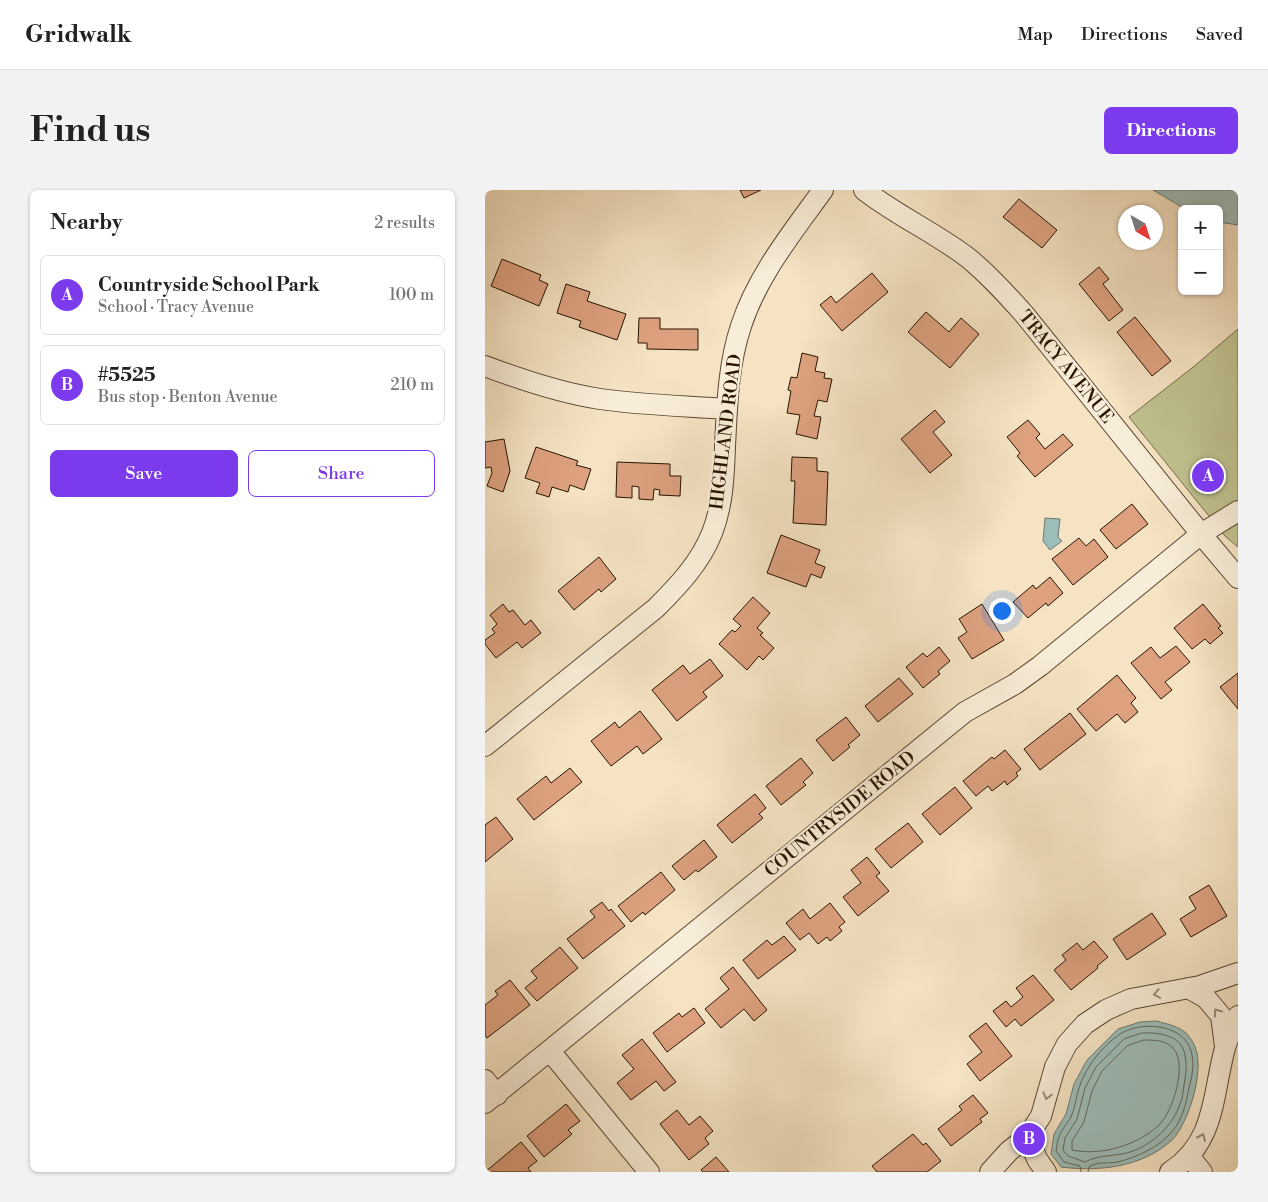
<!DOCTYPE html>
<html lang="en">
<head>
<meta charset="utf-8">
<style>
  :root { --surface:#fff; --page:#f2f2f2; --text:#222; --muted:#767676; --line:#e0e0e0; --accent:#7c3aed }
  body { margin:0; font-family:"Libre Bodoni",serif; background:var(--page); color:var(--text) }
  .controls { position:absolute; right:15px; top:15px; display:grid; overflow:hidden; border-radius:8px; box-shadow:0 1px 4px #0004 }
  .controls button { width:45px; height:45px; display:grid; place-items:center; padding:0; border:0; border-bottom:1px solid var(--line); background:var(--surface); color:var(--text); font:25px sans-serif }
  .compass { position:absolute; left:633px; top:15px; width:45px; height:45px; border-radius:50%; background:var(--surface); box-shadow:0 1px 4px #0004; rotate:141deg }
  .you { position:absolute; left:516px; top:420px; width:18px; height:18px; margin:-12px; border:4px solid #fff; border-radius:50%; background:#1a73e8; box-shadow:0 0 0 8px #1a73e833 }
  .badge { display:grid; place-items:center; width:32px; height:32px; border-radius:50%; background:var(--accent); color:#fff; font-size:16px; font-weight:700 }
  .pin { position:absolute; translate:-50% -50%; border:2px solid #fff; box-shadow:0 1px 5px #0006 }
  .list { margin:0; padding:0; list-style:none }
  h2 { display:flex; justify-content:space-between; align-items:center; height:65px; margin:0; padding:0 20px; font-size:21px }
  h2 small { font-size:16px; font-weight:400; color:var(--muted) }
  .list li { display:grid; grid-template-columns:32px 1fr auto; gap:15px; align-items:center; box-sizing:border-box; height:80px; margin:0 10px 10px; padding:0 10px; border:1px solid var(--line); border-radius:8px }
  .list b { display:block; font-size:19px; white-space:nowrap }
  .list p { margin:0; font-size:16px; white-space:nowrap; color:var(--muted) }
  .list em { font-size:16px; font-style:normal; color:var(--muted) }
  .actions { display:flex; gap:10px; padding:15px 20px }
  .actions a { flex:1; padding:11px 0; border:1px solid var(--accent); border-radius:8px; text-align:center; font-size:18px; color:var(--accent) }
  .actions .main { background:var(--accent); color:#fff }
  .map { position:relative; flex:none; width:753px; height:982px; overflow:hidden; border-radius:8px }
  header { display:flex; align-items:center; gap:30px; box-sizing:border-box; height:70px; padding:0 25px; background:var(--surface); border-bottom:1px solid var(--line) }
  header strong { font-size:24px }
  nav { display:flex; gap:28px; margin-inline-start:auto; font-size:18px }
  .intro { display:flex; align-items:center; justify-content:space-between; box-sizing:border-box; height:120px; padding:0 30px }
  h1 { margin:0; font-size:35px }
  .button { padding:12px 22px; border-radius:8px; background:var(--accent); color:#fff; font-size:18px; font-weight:700 }
  main { display:flex; gap:30px; padding:0 30px }
  aside { flex:1; background:var(--surface); border-radius:8px; box-shadow:0 1px 4px #0004 }
  .map>svg:first-child { display:block }
  .green { fill:#c0c290; stroke:#746b48 }
  .water { fill:#9dbdb8; stroke:#6e796e }
  .lines { fill:none; stroke-linecap:round; stroke-linejoin:round }
  .shore { stroke:#62685c; stroke-width:1 }
  .building { fill:#dda180; stroke:#271400 }
  .minor-casing { stroke:#5a4831; stroke-width:22 }
  .minor { stroke:#f8edd8; stroke-width:20 }
  .oneway { stroke:#9a8b77 }
  .labels { text-anchor:middle; dominant-baseline:central; stroke-width:4.5; stroke-linejoin:round; paint-order:stroke }
  .street-label { font-size:18px; fill:#271400; stroke:#f8edd8 }
</style>
</head>
<body>
<header>
<strong>Gridwalk</strong>
<nav><a>Map</a><a>Directions</a><a>Saved</a></nav>
</header>
<div class="intro"><h1>Find us</h1><a class="button">Directions</a></div>
<main>
<aside>
<h2>Nearby<small>2 results</small></h2>
<ul class="list">
<li><span class="badge">A</span><div><b>Countryside School Park</b><p>School · Tracy Avenue</p></div><em>100 m</em></li>
<li><span class="badge">B</span><div><b>#5525</b><p>Bus stop · Benton Avenue</p></div><em>210 m</em></li>
</ul>
<div class="actions"><a class="main">Save</a><a>Share</a></div>
</aside>
<div class="map">
<svg width="753" height="982" viewBox="0 0 753 982">
  <rect width="100%" height="100%" fill="#f5e3c3"/>
  <filter id="stains"><feTurbulence type="fractalNoise" baseFrequency=".004" numOctaves="4"/><feColorMatrix values="0 0 0 0 .2 0 0 0 0 .09 0 0 0 0 .02 0 0 0 .5 -.17"/></filter>
  <radialGradient id="worn" r=".72"><stop offset=".6" stop-color="#630" stop-opacity="0"/><stop offset="1" stop-color="#630" stop-opacity=".3"/></radialGradient>
  <path class="green" d="M753 139V357L740 346 644 227 707 178Z"/>
  <path class="water" d="M668 0H753V35L734 32V19H700Z
    M560 328 575 329 573 347 577 351 565 360 558 351Z
    M671 831C682 834 694 836 702 844 705 848 709 853 710 857 720 879 704 933 687 950 658 977 614 982 576 977L566 964 569 944 581 924 589 894 602 870 633 839 655 832Z"/>
  <g class="lines">
    <path class="shore" d="M657 843C673 842 697 845 700 865 702 876 701 884 699 895 698 901 698 908 695 914 688 935 669 953 648 961 633 967 614 964 600 972L583 966 578 960 580 948 592 929 600 898 611 877 639 849Z
      M659 850C668 850 681 850 688 858 703 873 688 923 673 936 651 956 615 966 587 960V951L599 932 607 901 617 881 642 856Z
      M596 982 595 976 579 972 571 961C572 957 572 951 574 947 576 940 582 934 586 927 590 918 591 907 594 898 600 878 617 856 635 844 655 831 698 833 706 861 710 874 707 886 704 898 701 915 696 934 683 946 670 959 651 967 633 972 624 974 611 971 604 977L603 982"/>
  </g>
  <path class="building" d="M255 0H276L259 8Z
    M534 9 572 40 557 58 518 27Z
    M17 69 56 85 54 90 63 94 54 116 6 96Z
    M614 77 624 89 618 94 638 120 624 131 594 94Z
    M387 83 403 102 357 141 335 115 346 106 351 113Z
    M81 94 105 102 102 111 141 124 132 150 94 137 96 131 72 123Z
    M441 122 464 142 476 128 494 144 465 178 423 142Z
    M650 127 686 171 667 186 632 142Z
    M154 128H175V139H213V160L162 159V153H153Z
    M317 163 333 167 330 181 340 183 339 188 347 189 342 212 333 210 329 226 336 227 332 249 311 244 315 225 302 223 306 201 303 200 306 187 312 188Z
    M450 220 460 232 448 242 467 265 445 283 416 249Z
    M543 230 555 244 551 248 560 259 578 244 588 255 550 287 532 266 535 263 522 247Z
    M19 249 25 281 18 302 2 296 7 283 6 277 0 278V252Z
    M51 257 93 271 91 275 106 279 99 300 85 295 83 302 67 297 64 307 51 303 55 293 40 288Z
    M307 267 332 268V281L343 282 341 335 308 333 310 291H306Z
    M132 272 185 274V286H196L195 306 174 305 175 300 169 299 168 310 154 309V297L147 296V308L131 307Z
    M647 314 663 334 631 359 615 340Z
    M296 345 335 360 330 373 340 377 336 388 326 384 321 397 282 383Z
    M594 348 601 356 609 349 623 367 588 395 567 369Z
    M114 367 131 389 116 402 114 399 89 420 73 401Z
    M565 387 578 403 563 416 561 413 543 428 528 412 548 395 551 399Z
    M268 407 285 423 272 438 278 443 275 445 289 458 278 470 274 466 262 480 234 454 247 440 250 442 256 436 248 429Z
    M18 414 24 422 28 420 40 435 46 430 56 443 37 458 32 452 11 468 0 454V450L10 443 7 439 12 434 5 425Z
    M497 414 519 450 487 469 473 448 482 442 474 429Z
    M718 414 736 436 733 438 738 443 725 454 720 449 707 459 689 438Z
    M691 456 705 472 680 492 687 500 676 509 646 473 666 457 675 468Z
    M454 457 465 471 453 481 455 484 438 498 421 477 438 463 442 467Z
    M225 469 238 486 218 502 222 507 192 531 167 500 198 475 205 484Z
    M753 483V519L735 497Z
    M632 485 651 508 646 513 653 522 640 533 632 524 611 541 592 519Z
    M414 488 428 504 393 532 380 516Z
    M155 521 177 549 158 564 152 556 126 576 106 551 130 532 134 538Z
    M585 523 601 544 555 580 539 559Z
    M361 527 375 545 363 555 365 557 348 571 331 550Z
    M520 560 536 579 531 583 533 586 522 595 520 591 507 601 503 596 491 606 478 591 507 567 509 569Z
    M316 568 328 583 318 592 321 595 296 615 281 596Z
    M85 578 97 592 49 630 32 609 61 586 66 593Z
    M470 597 487 618 455 645 437 624Z
    M270 604 281 618 274 624 278 628 247 653 232 635Z
    M11 627 28 649 0 672V635Z
    M423 633 438 652 406 678 390 659Z
    M219 650 232 667 213 682 211 680 199 690 187 676Z
    M382 667 395 683 391 686 404 701 373 726 358 707 376 693 366 680Z
    M176 682 190 700 160 725 158 722 146 732 133 716Z
    M724 695 742 726 706 747 695 729 711 719 704 707Z
    M117 712 124 721 126 719 140 736 98 769 82 749 110 727 105 721Z
    M345 713 360 732 354 737 357 741 345 751 342 747 333 754 324 743 315 750 301 733 318 719 325 729Z
    M667 723 681 744 642 770 628 749Z
    M299 746 311 760 273 789 258 770 282 750 287 755Z
    M609 751 623 767 612 776 613 778 586 800 569 780 581 770 577 765 592 753 598 760Z
    M75 757 93 778 52 811 40 798 52 788 46 781Z
    M248 777 282 820 269 831 259 819 236 838 220 819 244 799 235 788Z
    M548 785 569 810 536 836 530 829 521 837 508 821 521 811 526 817 538 807 531 798Z
    M25 790 45 815 2 848 0 845V815L13 805 10 801Z
    M209 818 220 833 182 862 168 843 194 823 197 827Z
    M501 833 527 866 495 891 482 874 497 862 484 846Z
    M157 849 191 892 179 901 171 891 146 910 132 893 149 879 137 865Z
    M488 905 503 923 495 929 497 932 466 956 453 939 477 920 474 916Z
    M81 914 95 931 83 940 87 944 59 967 42 946Z
    M192 920 204 935 215 926 228 941 220 948 224 954 204 970 175 934Z
    M428 944 438 955 441 953 456 971 442 982H392L387 976Z
    M36 952 52 971 43 978 46 982H0Z
    M231 967 244 982H218L216 980Z"/>
  <g class="lines">
    <defs>
      <path id="minor" d="M379 0C411 25 449 42 482 67 503 84 521 104 539 124L716 344 753 388
        M0 176C37 190 76 203 115 209 157 215 200 216 242 219
        M0 556 171 418C193 396 215 373 227 343 238 315 239 285 240 257 242 216 243 175 256 136 272 86 307 43 338 0
        M703 798 721 808 736 826 740 856
        M65 861 164 982
        M0 890 12 905
        M0 913 480 522 530 494 555 476 716 344 753 321
        M543 946 552 969 561 982
        M705 967 717 982
        M505 982 524 961 543 946 556 926 570 877 582 854 600 834 621 820 646 809 715 796 753 783
        M685 982C731 952 727 906 740 858 743 847 749 836 753 826"/>
    </defs>
    <use href="#minor" class="minor-casing"/>
    <use href="#minor" class="minor"/>
  </g>
  <defs><path id="oneway-chevron" d="M-2-3.5L2.5 0L-2 3.5" fill="none" stroke-width="1.6" stroke-linecap="round" stroke-linejoin="round" transform="scale(1.25)"/></defs>
  <g class="oneway">
    <use href="#oneway-chevron" transform="translate(672 804) rotate(169)"/>
    <use href="#oneway-chevron" transform="translate(732 822) rotate(-126)"/>
    <use href="#oneway-chevron" transform="translate(562 906) rotate(106)"/>
    <use href="#oneway-chevron" transform="translate(717 947) rotate(-66)"/>
  </g>
  <g class="labels">
    <g class="street-label">
      <text transform="translate(581 177) rotate(51)">TRACY AVENUE</text>
      <text transform="translate(241 242) rotate(-83)">HIGHLAND ROAD</text>
      <text transform="translate(355 624) rotate(-39)">COUNTRYSIDE ROAD</text>
    </g>
  </g>
  <rect width="100%" height="100%" filter="url(#stains)"/>
  <rect width="100%" height="100%" fill="url(#worn)"/>
</svg>
<div class="controls">
<button>+</button>
<button>−</button>
</div>
<svg class="compass" viewBox="-18 -18 36 36"><path d="M0-13l5 13h-10z" fill="#e53935"/><path d="M0 13l5-13h-10z" fill="#767676"/></svg>
<div class="you"></div>
<div class="pin badge" style="left:723px;top:286px">A</div>
<div class="pin badge" style="left:544px;top:949px">B</div>
</div>
</main>
</body>
</html>
